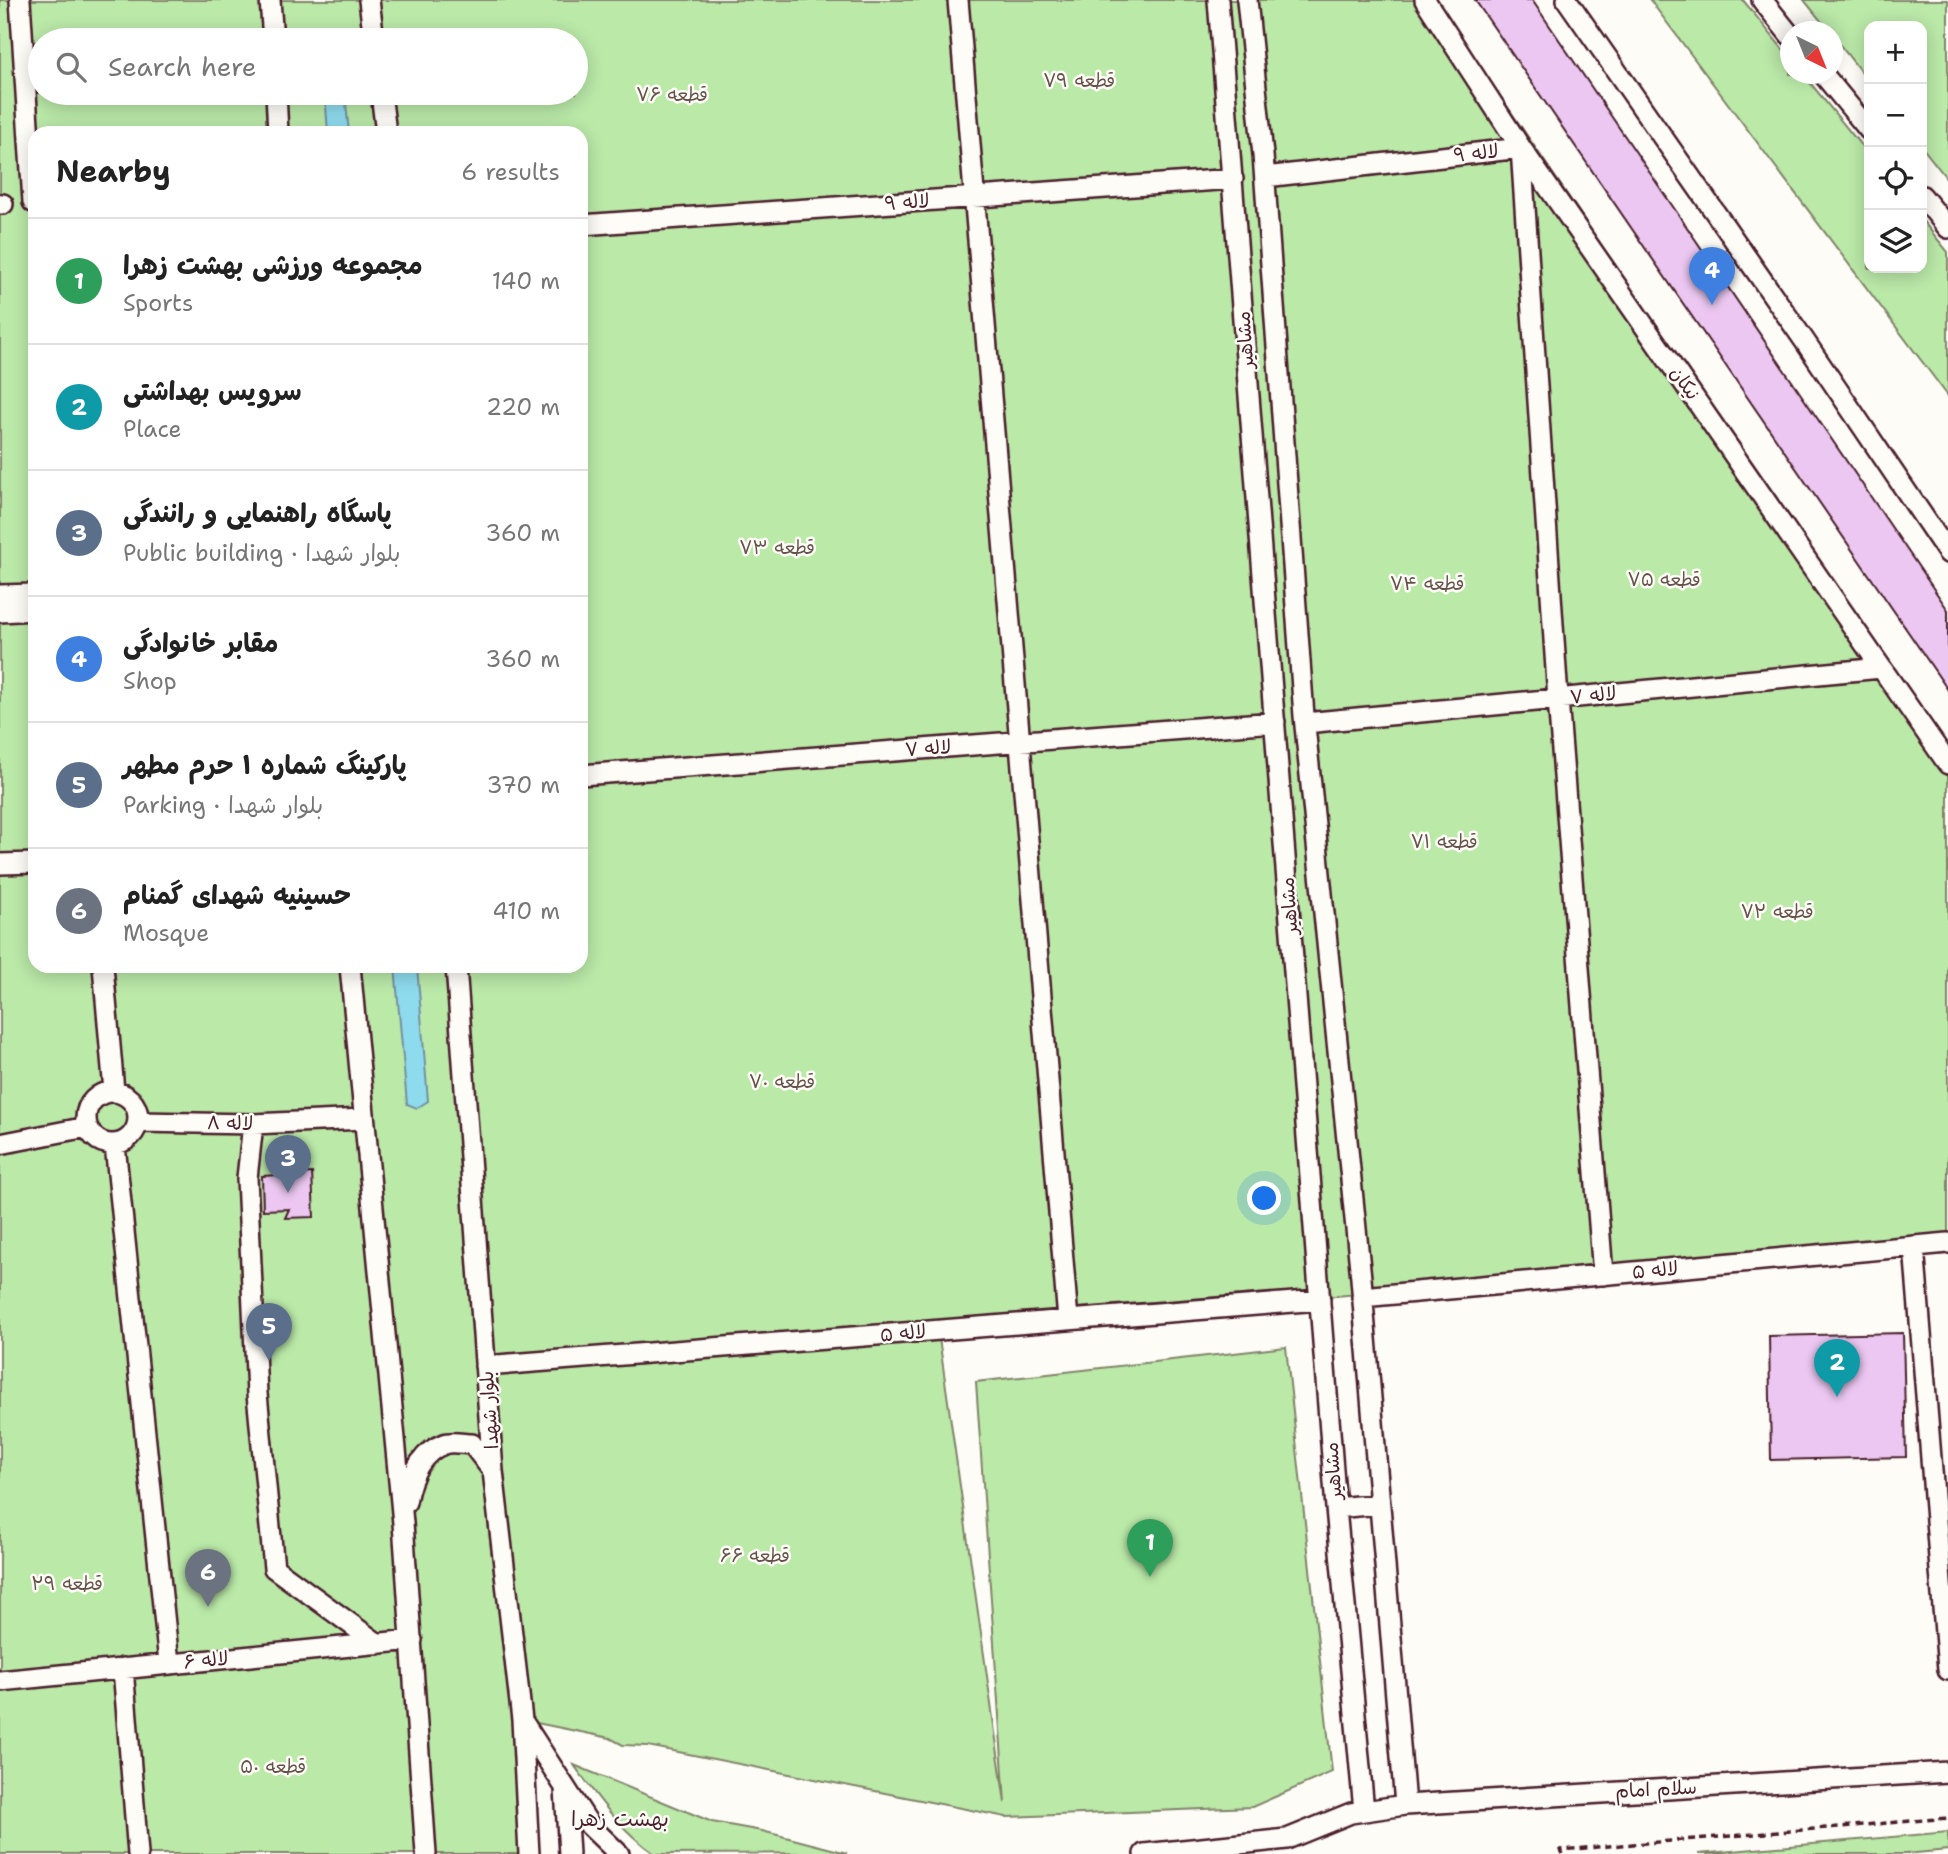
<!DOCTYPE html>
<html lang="en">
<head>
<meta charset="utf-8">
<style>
  :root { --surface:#fff; --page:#f2f2f2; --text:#222; --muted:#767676; --line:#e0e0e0; --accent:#b45309 }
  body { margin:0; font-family:"Shantell Sans","Playpen Sans Arabic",sans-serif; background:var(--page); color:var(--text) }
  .controls { position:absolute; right:21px; top:21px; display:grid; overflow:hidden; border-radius:14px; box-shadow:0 4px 18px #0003 }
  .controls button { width:63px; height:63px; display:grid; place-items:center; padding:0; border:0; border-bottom:2px solid var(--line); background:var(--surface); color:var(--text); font:35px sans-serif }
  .compass { position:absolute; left:1780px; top:21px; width:63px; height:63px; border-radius:50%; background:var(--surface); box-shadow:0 4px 18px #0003; rotate:137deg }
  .you { position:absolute; left:1265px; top:1199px; width:24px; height:24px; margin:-18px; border:5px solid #fff; border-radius:50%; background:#1a73e8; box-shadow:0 0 0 10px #1a73e833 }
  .badge { display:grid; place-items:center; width:46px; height:46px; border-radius:50%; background:var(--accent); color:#fff; font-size:23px; font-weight:700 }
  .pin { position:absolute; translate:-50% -58px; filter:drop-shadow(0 2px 4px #0008) }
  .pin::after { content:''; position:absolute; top:37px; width:24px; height:21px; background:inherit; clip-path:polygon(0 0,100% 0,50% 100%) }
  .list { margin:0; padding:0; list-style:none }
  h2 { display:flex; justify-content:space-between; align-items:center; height:91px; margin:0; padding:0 28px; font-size:30px }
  h2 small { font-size:23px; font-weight:400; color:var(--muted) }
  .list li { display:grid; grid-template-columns:46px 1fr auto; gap:21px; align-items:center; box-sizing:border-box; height:126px; padding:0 28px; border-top:2px solid var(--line) }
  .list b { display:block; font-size:26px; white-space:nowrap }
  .list p { margin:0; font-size:23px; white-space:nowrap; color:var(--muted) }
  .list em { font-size:23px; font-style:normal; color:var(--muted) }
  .icon { flex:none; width:38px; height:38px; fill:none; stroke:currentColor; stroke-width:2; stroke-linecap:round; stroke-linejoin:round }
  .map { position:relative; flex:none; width:1948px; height:1854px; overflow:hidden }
  .search { position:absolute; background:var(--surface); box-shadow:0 4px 18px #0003; left:28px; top:28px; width:560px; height:77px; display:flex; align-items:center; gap:18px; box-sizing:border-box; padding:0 24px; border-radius:38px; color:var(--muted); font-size:26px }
  .panel { position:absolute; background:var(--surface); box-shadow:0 4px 18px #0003; left:28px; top:126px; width:560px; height:847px; border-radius:21px }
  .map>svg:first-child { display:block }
  .green { fill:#bae9a8; stroke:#82846a; stroke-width:2; fill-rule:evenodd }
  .water { fill:#8edbee; stroke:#7390a0; stroke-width:2 }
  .building { fill:#ebc7f1; stroke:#4a1f2b; stroke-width:2 }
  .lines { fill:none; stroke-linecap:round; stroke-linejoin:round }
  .minor-casing { stroke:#4a1f2b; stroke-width:24 }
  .path { stroke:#4a1f2b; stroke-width:3.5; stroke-dasharray:7 5; stroke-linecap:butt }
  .minor { stroke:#fdfcf7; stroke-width:19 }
  .labels { text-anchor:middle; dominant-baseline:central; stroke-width:5; stroke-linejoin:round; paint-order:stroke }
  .park-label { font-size:19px; fill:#66524a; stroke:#fdfcf7 }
  .street-label { font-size:19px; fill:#4a1f2b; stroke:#fdfcf7 }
  .neighbourhood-label { font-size:21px; fill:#4a1f2b; stroke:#fdfcf7 }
</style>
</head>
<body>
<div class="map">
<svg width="1948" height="1854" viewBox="0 0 1948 1854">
  <rect width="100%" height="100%" fill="#fdfcf7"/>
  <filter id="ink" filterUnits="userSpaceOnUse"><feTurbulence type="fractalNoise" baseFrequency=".0143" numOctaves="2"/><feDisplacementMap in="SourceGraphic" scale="14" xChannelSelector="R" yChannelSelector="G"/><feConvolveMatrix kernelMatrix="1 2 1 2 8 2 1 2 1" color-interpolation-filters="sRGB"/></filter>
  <g filter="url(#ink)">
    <path class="green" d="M0 0H1435L1948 755V1242L938 1331 1005 1803 976 1382 1286 1347 1332 1772 1252 1807 1006 1817 648 1746 623 1745 610 1738 522 1720 537 1854H0ZM40 40H576V93H40ZM35 133H581V966H35Z
      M1650 0H1743L1790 58V74H1803L1869 155V268H1922V220L1948 252V396Z
      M1804 0H1948V180L1922 147V26H1869V82L1833 36 1832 32 1829 31Z
      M574 1765 712 1822 762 1831 847 1853 655 1854C622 1832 597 1797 574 1765Z
      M1948 1832V1850L1905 1854H1698Z"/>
    <path class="water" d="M325 93H345L349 133H328Z
      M395 966H417L428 1101 417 1108 407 1104Z"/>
    <path class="building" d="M1475 0H1532L1948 610V690Z
      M312 1173 314 1217 285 1218 289 1209 263 1210 262 1176Z
      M1903 1333 1906 1457 1771 1460 1769 1336Z"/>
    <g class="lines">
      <defs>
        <path id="minor" d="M20 0 33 202H35
          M270 0 273 40
          M369 0 374 40
          M958 0 1068 1320
          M1218 0 1336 1508 1364 1811
          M1247 0 1263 155 1304 716 1361 1278 1405 1805
          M1425 0 1521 148 1948 764
          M1567 0 1804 340 1948 553
          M1762 0 1790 35
          M1823 74 1869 130
          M276 93 278 133
          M381 93 386 133
          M1265 177 1521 148 1558 699 1603 1275
          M1922 196 1948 228
          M0 204H3
          M581 225 1233 179
          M0 595 35 594
          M0 612 35 610
          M1305 723 1881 668
          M581 775 1275 722
          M0 864 35 863
          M103 966 114 1091
          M350 966 403 1523 426 1854
          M456 966 493 1471 522 1720 529 1854
          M86 1118a26 26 0 1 1 52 0a26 26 0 1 1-52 0Z
          M139 1122 253 1124 364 1119
          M253 1124 247 1178 257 1394 274 1568 378 1644
          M0 1144 87 1127
          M115 1145 169 1663
          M1914 1246 1948 1670
          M1362 1297 1948 1243
          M485 1366 1320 1300
          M406 1502C410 1479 419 1453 444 1444 451 1441 464 1444 472 1444L492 1470
          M1336 1508 1379 1504
          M123 1668 138 1854
          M0 1681 412 1640
          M523 1722 590 1826 619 1854
          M565 1789 569 1854
          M1144 1854 1287 1839 1351 1813 1405 1805 1948 1772"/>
      </defs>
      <use href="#minor" class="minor-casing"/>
      <path class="path" d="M1563 1854 1561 1850 1948 1818"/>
      <use href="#minor" class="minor"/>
    </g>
  </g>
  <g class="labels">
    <g class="park-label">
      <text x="1079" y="80">قطعه ۷۹</text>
      <text x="672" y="94">قطعه ۷۶</text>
      <text x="777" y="547">قطعه ۷۳</text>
      <text x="1664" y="579">قطعه ۷۵</text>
      <text x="1427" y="583">قطعه ۷۴</text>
      <text x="1444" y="841">قطعه ۷۱</text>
      <text x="1777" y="911">قطعه ۷۲</text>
      <text x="782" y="1081">قطعه ۷۰</text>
      <text x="755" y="1555">قطعه ۶۶</text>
      <text x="67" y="1583">قطعه ۲۹</text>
      <text x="273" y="1766">قطعه ۵۰</text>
    </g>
    <g class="street-label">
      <text transform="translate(1476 153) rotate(-6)">لاله ۹</text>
      <text transform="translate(907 202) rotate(-4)">لاله ۹</text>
      <text transform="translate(1245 340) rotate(-94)">مشاهیر</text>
      <text transform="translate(1685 383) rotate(55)">نیکان</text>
      <text transform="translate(1593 695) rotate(-5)">لاله ۷</text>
      <text transform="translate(928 748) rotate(-4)">لاله ۷</text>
      <text transform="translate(1289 906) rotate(-94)">مشاهیر</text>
      <text transform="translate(230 1123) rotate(1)">لاله ۸</text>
      <text transform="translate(1655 1270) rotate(-5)">لاله ۵</text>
      <text transform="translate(903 1333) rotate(-5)">لاله ۵</text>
      <text transform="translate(489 1410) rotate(-94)">بلوار شهدا</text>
      <text transform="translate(1333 1471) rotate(-94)">مشاهیر</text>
      <text transform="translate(206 1660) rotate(-5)">لاله ۶</text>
      <text transform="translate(1656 1789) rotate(-3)">سلام امام</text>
    </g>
    <g class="neighbourhood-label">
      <text x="620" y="1819">بهشت زهرا</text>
    </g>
  </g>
</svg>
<div class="controls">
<button>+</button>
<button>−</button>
<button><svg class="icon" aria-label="locate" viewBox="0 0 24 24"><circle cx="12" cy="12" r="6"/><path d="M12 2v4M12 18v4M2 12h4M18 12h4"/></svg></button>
<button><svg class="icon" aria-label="layers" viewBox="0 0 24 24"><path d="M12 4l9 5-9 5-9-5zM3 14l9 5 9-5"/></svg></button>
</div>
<svg class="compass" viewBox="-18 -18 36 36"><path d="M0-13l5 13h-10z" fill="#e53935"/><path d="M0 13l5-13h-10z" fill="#767676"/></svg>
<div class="you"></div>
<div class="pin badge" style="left:1150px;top:1577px;background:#2e9e5b">1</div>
<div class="pin badge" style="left:1837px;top:1397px;background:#0f9aa8">2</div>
<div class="pin badge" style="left:288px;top:1193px;background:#5c6f8a">3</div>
<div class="pin badge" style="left:1712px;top:305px;background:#3f7fe0">4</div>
<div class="pin badge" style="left:269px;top:1361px;background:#5c6f8a">5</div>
<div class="pin badge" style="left:208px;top:1607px;background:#6b7280">6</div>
<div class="search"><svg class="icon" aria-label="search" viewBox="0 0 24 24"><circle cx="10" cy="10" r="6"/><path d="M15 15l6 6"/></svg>Search here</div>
<section class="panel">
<h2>Nearby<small>6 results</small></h2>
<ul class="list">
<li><span class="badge" style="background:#2e9e5b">1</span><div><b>مجموعه ورزشی بهشت زهرا</b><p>Sports</p></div><em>140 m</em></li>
<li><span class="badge" style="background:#0f9aa8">2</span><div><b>سرویس بهداشتی</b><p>Place</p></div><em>220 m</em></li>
<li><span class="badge" style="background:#5c6f8a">3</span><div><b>پاسگاه راهنمایی و رانندگی</b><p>Public building · بلوار شهدا</p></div><em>360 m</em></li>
<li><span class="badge" style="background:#3f7fe0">4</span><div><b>مقابر خانوادگی</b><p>Shop</p></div><em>360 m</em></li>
<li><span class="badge" style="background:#5c6f8a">5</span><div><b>پارکینگ شماره ۱ حرم مطهر</b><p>Parking · بلوار شهدا</p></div><em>370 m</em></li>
<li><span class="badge" style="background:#6b7280">6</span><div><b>حسینیه شهدای گمنام</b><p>Mosque</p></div><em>410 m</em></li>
</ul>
</section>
</div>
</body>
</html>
